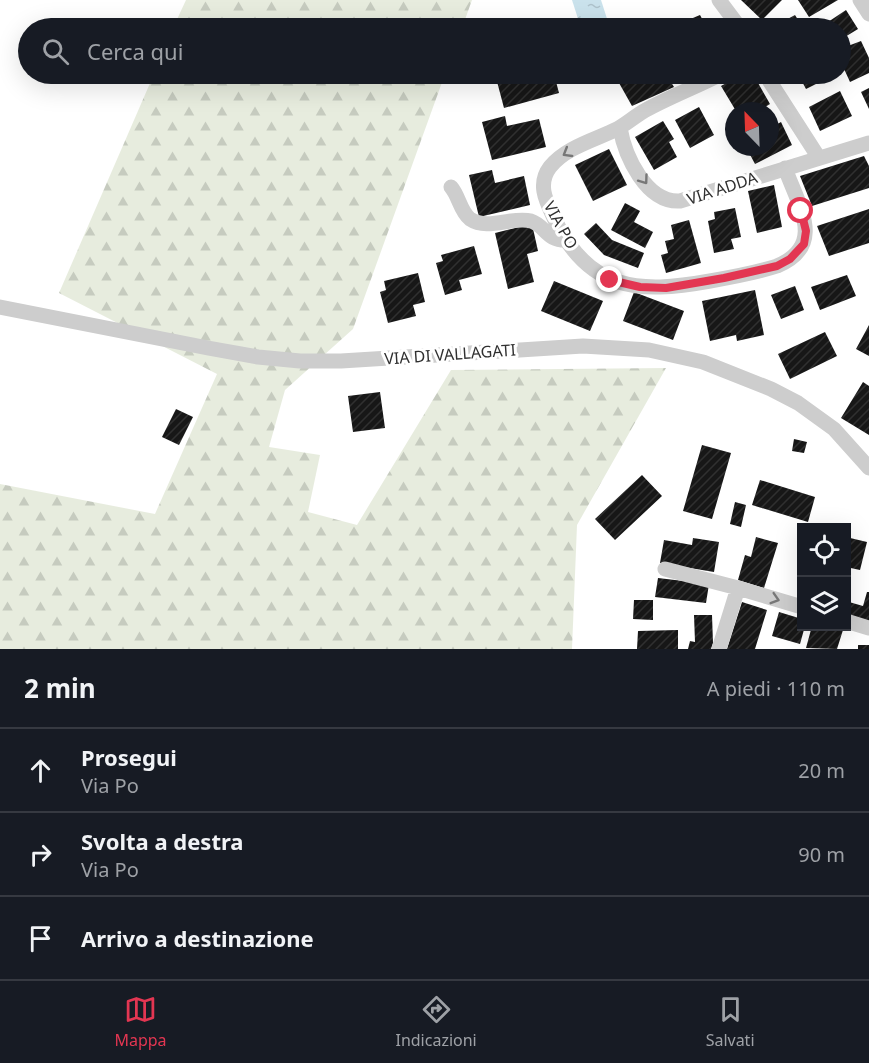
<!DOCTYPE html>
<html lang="it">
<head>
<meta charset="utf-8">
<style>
  :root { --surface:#171b24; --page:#20242c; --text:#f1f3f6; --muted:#9ea1a6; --line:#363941; --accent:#e33652 }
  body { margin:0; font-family:"Noto Sans",sans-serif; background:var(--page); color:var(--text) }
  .controls { position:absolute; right:18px; bottom:18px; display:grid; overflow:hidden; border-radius:0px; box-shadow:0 6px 24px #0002 }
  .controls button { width:54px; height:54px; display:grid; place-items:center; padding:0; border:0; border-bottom:2px solid var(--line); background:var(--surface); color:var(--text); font:30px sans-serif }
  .compass { position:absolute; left:725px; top:102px; width:54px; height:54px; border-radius:50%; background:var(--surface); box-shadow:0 6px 24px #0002; rotate:337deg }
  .stop { position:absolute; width:18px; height:18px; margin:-14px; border:4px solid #e33652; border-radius:50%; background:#fff }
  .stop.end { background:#e33652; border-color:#fff; box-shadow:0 2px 6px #0008 }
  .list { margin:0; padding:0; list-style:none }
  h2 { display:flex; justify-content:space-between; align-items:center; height:78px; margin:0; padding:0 24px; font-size:26px }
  h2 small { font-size:20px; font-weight:400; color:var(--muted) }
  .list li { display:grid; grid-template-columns:39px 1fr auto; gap:18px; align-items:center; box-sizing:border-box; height:84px; padding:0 24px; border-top:2px solid var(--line) }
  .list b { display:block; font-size:22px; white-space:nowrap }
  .list p { margin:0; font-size:20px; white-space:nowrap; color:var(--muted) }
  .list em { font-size:20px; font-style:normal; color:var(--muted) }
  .icon { flex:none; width:33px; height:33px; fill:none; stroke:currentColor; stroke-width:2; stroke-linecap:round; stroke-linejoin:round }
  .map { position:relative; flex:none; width:869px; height:649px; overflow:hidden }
  .search { position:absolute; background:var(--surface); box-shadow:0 6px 24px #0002; left:18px; right:18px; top:18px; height:66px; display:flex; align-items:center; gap:15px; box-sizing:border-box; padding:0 21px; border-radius:33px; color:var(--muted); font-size:22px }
  .sheet { height:330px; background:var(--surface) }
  nav { display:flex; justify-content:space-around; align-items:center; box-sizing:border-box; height:84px; border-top:2px solid var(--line); background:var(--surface); font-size:16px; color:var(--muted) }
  nav a { display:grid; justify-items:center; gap:3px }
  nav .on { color:var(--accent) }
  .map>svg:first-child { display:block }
  .forest { fill:url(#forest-firs) }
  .water { fill:url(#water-ripples) }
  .building { fill:url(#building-hatch) }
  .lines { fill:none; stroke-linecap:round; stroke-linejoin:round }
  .street { stroke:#cdcdcd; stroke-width:15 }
  .oneway { stroke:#777 }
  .route { stroke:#e33652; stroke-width:8 }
  .labels { text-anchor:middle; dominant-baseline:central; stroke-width:6; stroke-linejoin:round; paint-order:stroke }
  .street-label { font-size:16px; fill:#303030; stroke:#fff }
</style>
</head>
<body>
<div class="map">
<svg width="869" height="649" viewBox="0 0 869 649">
  <defs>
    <pattern id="forest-firs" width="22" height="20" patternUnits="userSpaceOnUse" patternTransform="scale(1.5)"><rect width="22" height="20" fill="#e7ecde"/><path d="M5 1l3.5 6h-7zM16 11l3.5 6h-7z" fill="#c6cbbf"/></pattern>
    <pattern id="water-ripples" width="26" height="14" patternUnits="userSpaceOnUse" patternTransform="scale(1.5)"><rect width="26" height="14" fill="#cae2ec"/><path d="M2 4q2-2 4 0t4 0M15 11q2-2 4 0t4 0" fill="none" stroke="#aec2cb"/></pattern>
    <pattern id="building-hatch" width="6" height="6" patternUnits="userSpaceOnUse" patternTransform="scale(1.5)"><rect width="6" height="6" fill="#171717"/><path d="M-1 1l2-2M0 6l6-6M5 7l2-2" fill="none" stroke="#303030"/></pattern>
  </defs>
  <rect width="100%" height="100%" fill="#fff"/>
  <path class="forest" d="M186 0H472L462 28H173Z
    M154 74H445L353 329 285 390 269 447 320 455 308 512 357 525 451 370 666 368 577 525 572 649H0V484L155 514 217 374 59 293Z"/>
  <path class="water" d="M572 0H601L610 28H581Z"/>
  <path class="building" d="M741 0H782L762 20Z
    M798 0H838L809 17Z
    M846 10 858 29 840 40V28H819Z
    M700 15 707 28H669Z
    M795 15 803 28H771Z
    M861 41 869 58V73L850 82 840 60V49Z
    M495 74H554L559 93 504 108Z
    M614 74H666L674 87 632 106Z
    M743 74H753L770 104 759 111H736L721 86Z
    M798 74H833L834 75 806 89Z
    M869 88V109L861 92Z
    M840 91 852 116 820 131 809 107Z
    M699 107 714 135 690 148 675 120Z
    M505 116 507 126 539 119 546 147 492 160 482 122Z
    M663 121 674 139 669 142 677 157 654 170 635 137Z
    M781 122 792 145 755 164 746 147H770V128Z
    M609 149 627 185 593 201 575 165Z
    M864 156 869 166V188L812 206 800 176Z
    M492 170 495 183 524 176 530 205 479 217 469 175Z
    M774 185 782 227 757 233 748 191Z
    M625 203 640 211 634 222 653 232 645 248 611 230Z
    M735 208 741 237 731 239 734 249 714 253 708 221 715 219 714 212Z
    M869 209V243L829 256 817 226Z
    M689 220 701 263 666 273 661 255 668 253 665 241 674 239 671 225Z
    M596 223 612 240 644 253 638 268 604 255 584 234Z
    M532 224 538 251 527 254 534 282 508 289 495 233Z
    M474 246 482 274 459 280 462 290 445 295 436 263 443 261 441 255Z
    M418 273 425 302 413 305 416 316 388 323 380 292 386 290 384 281Z
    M847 275 856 296 820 310 811 287Z
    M554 281 603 301 590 331 541 311Z
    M795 286 804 310 781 319 771 295Z
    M755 290 764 335 737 341 736 335 710 341 702 301Z
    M634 292 684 311 673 340 623 321Z
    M869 325V356L856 349Z
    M825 332 837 356 790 379 778 354Z
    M863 382 869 386V435L841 418Z
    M380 392 385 428 353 432 348 396Z
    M176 409 193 417 179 445 162 437Z
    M794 439 807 442 804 453 792 451Z
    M702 445 731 453 712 519 683 511Z
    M642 475 662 496 615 540 595 519Z
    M760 480 815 497 808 522 752 505Z
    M735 502 746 505 741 527 730 524Z
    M756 537 778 543 764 588 738 580 745 555 751 557Z
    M846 537 867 542 860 570 846 567Z
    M693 538 719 542 714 572 660 563 664 540 692 545Z
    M658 578 709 584 706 603 655 597Z
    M867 592H869V622L846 615 849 602 863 606Z
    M634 600H653V620L633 619Z
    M742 602 767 610 755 649H727Z
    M779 612 802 619V626H805L800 644 772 636Z
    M694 615H712L713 643 711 649H688L690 641 695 642Z
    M812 626H829L843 630 837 649 806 648Z
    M678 630V649H637L638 631Z
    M858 645H869V649H858Z"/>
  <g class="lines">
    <path class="street" d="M719 0 740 28
      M860 0 869 14
      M721 74C696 87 669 97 644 111 634 117 626 124 617 129 595 140 566 147 550 167 537 184 546 201 554 218 588 291 639 294 710 281 733 277 756 273 777 266 827 245 798 205 785 168
      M765 74 819 158
      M620 128C625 156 646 203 680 201L869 143
      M451 187C459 196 460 211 470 219 488 231 512 216 531 221 546 226 546 241 567 240
      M0 307 208 348 258 357 300 361H341L583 346 649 350 703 362 771 389 798 403 834 429 869 468
      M665 569 738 588
      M846 621 869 628
      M719 649 738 588 802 607"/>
  </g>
  <defs><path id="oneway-chevron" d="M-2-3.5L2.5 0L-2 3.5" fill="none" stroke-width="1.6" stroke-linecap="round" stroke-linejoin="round" transform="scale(1.5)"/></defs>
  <g class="oneway">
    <use href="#oneway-chevron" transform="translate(567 153) rotate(149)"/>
    <use href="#oneway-chevron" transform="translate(644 180) rotate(54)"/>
    <use href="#oneway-chevron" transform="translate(775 599) rotate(17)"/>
  </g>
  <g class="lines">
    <path class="route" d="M610 280 640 287 666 288 724 278 777 266 790 259 804 244 806 231 801 211"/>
  </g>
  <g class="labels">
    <g class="street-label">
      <text transform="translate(722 188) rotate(-18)">VIA ADDA</text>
      <text transform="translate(561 225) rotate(61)">VIA PO</text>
      <text transform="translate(450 354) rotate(-4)">VIA DI VALLAGATI</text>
    </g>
  </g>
</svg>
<div class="controls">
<button><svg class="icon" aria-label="locate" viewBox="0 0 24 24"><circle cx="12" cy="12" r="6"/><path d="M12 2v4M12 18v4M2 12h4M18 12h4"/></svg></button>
<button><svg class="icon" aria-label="layers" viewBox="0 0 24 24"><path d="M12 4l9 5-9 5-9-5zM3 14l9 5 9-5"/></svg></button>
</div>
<svg class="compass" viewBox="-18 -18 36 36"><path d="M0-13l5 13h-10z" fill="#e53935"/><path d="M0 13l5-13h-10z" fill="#9ea1a6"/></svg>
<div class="stop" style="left:801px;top:211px"></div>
<div class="stop end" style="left:610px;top:280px"></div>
<div class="search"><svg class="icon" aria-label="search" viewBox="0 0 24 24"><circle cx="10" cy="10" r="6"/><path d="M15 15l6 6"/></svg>Cerca qui</div>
</div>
<section class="sheet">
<h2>2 min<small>A piedi · 110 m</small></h2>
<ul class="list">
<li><svg class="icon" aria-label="ahead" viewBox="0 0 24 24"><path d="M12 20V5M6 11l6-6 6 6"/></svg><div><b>Prosegui</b><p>Via Po</p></div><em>20 m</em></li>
<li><svg class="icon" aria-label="right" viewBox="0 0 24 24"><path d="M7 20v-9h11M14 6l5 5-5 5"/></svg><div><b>Svolta a destra</b><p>Via Po</p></div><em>90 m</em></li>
<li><svg class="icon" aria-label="arrive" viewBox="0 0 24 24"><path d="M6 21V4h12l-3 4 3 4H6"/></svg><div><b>Arrivo a destinazione</b></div></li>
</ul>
</section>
<nav>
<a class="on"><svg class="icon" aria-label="map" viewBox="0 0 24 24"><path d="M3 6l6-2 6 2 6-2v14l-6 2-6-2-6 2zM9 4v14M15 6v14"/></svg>Mappa</a>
<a><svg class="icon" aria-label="directions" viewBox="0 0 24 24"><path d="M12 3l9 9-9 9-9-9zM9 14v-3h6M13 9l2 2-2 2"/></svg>Indicazioni</a>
<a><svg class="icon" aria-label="saved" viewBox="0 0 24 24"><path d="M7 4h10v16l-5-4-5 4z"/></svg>Salvati</a>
</nav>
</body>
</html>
